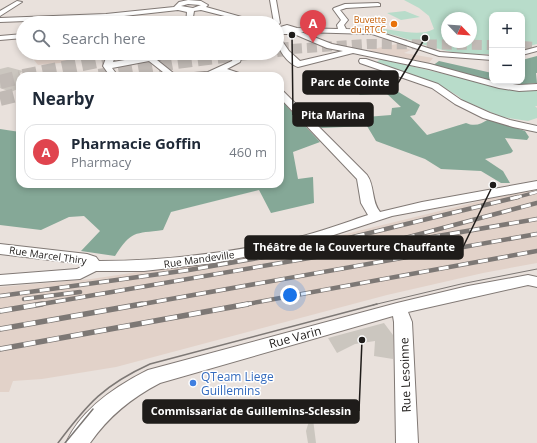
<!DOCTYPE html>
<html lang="en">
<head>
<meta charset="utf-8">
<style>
  :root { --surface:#fff; --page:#f6f6f7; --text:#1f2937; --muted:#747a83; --line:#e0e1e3; --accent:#656600 }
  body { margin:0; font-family:"Open Sans",sans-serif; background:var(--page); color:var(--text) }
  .controls { position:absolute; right:12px; top:12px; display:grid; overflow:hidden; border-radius:8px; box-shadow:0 2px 6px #0003 }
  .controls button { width:36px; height:36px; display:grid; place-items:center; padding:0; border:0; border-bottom:1px solid var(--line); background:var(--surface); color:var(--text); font:20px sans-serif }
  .compass { position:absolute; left:441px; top:12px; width:36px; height:36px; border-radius:50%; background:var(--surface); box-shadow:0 2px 6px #0003; rotate:115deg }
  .you { position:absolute; left:290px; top:295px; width:14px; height:14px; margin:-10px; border:3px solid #fff; border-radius:50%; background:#1a73e8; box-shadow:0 0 0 6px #1a73e833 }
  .badge { display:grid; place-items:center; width:26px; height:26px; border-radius:50%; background:var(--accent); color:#fff; font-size:13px; font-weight:700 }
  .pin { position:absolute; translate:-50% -33px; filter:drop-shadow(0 1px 2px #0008) }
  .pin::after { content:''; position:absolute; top:21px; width:14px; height:12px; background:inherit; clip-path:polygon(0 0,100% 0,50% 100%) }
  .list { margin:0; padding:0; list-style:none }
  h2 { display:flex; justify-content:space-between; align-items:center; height:52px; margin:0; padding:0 16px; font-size:17px }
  h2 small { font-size:13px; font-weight:400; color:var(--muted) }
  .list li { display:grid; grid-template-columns:26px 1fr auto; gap:12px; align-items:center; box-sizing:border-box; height:56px; margin:0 8px 8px; padding:0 8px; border:1px solid var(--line); border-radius:12px }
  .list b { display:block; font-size:15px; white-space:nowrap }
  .list p { margin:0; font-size:13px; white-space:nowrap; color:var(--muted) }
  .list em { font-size:13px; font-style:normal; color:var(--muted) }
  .icon { flex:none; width:22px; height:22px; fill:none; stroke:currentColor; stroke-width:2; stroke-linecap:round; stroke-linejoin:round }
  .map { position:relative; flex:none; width:537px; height:443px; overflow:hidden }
  .search { position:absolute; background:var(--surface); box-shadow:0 2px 6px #0003; left:16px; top:16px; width:268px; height:44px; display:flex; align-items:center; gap:10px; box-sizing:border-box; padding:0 14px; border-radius:22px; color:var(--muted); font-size:15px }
  .panel { position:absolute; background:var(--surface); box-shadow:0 2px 6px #0003; left:16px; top:72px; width:268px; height:116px; border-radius:12px }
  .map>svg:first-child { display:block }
  .built { fill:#e2d2c9 }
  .green { fill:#b8dcca; fill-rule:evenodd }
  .forest { fill:#85a897 }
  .building { fill:#cbc6bf }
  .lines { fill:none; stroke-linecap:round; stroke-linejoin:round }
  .highway-tunnel-far1 { stroke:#c1bab5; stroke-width:10; stroke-dasharray:10 5; stroke-linecap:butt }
  .highway-tunnel { stroke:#c1bab5; stroke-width:14; stroke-dasharray:14 6; stroke-linecap:butt }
  .minor-casing { stroke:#817975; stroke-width:2 }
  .minor { fill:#fff; fill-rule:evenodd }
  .tram-far1 { stroke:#7d7875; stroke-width:1 }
  .tram { stroke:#7d7875; stroke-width:1.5 }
  .rail-far2-casing { stroke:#7d7875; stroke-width:3.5 }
  .rail-far1-casing { stroke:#7d7875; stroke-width:4.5 }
  .rail-casing { stroke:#7d7875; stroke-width:5.5 }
  .rail-far2 { stroke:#fff; stroke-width:2.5; stroke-dasharray:8; stroke-linecap:butt }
  .rail-far1 { stroke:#fff; stroke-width:3; stroke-dasharray:10; stroke-linecap:butt }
  .rail { stroke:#fff; stroke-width:4; stroke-dasharray:12; stroke-linecap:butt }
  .food-dot { fill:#e8710a; stroke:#fff; stroke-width:1.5 }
  .shop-dot { fill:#3f7fe0; stroke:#fff; stroke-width:1.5 }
  .labels { text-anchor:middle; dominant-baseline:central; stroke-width:3; stroke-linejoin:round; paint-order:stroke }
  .far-food-label { font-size:9px; fill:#c56008; stroke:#fff; text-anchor:end }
  .street-label { font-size:10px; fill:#1f1c1a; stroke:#fff }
  .near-street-label { font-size:12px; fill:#1f1c1a; stroke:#fff }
  .near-shop-label { font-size:12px; fill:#366cbe; stroke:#fff; text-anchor:start }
  .leader { fill:none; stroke:#1f1c1a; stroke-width:1.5 }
  .callout-dot { fill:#1f1c1a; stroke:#fff; stroke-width:1.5 }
  .callout { fill:#1f1c1a; stroke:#1f1c1a; stroke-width:1.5 }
  .callout-label { font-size:11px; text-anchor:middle; font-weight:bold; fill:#fff }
</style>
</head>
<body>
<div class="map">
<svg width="537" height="443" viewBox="0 0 537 443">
  <rect width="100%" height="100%" fill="#e9e1dc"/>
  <path class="built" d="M397 44 411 50 404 53 433 58 427 65 364 52 368 50Z
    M33 53H76L71 62 38 65 34 60Z
    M537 187V263L483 273 387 295 116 367 42 379 13 381 9 392H0V287L91 279 199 263 305 244Z"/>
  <path class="green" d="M404 0H537V44L522 48V15H492V54C475 55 459 54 443 50 413 43 391 30 359 30 383 23 414 40 434 29L429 16 419 8ZM447 18H471V42H447Z
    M405 11 420 17 401 20 387 13Z
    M381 59 508 89 535 90 537 91V106H535L537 108V118L528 121 502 117 472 104 466 103 458 96 438 84 375 63Z"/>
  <path class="forest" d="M537 56V73H536L537 83 516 85 493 81H522V60Z
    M439 61 492 73V81L432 66Z
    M382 82 420 105 415 115 410 116 427 135 466 123C475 127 481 124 489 119L525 131 529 137 527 140 505 138 513 151 511 153 485 159 503 171 510 183H501L481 171 441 169 425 159 376 141 367 126 321 128 310 118 332 112 341 119 391 115 392 108 401 107 386 93 360 95 350 87Z
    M280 99 320 142 293 152 298 179 313 177 314 203 271 213 259 190 171 212 163 230C134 234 132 230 115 256L81 251 100 231 84 216 69 217 41 230 0 225V129L20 132V184H90L103 187 138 184V186L141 188 179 184H280Z"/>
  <path class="building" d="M8 67 23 71 20 73V88L11 92 0 88V69Z
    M384 323 393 335V359L374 356 375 341 355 344 337 353 328 338Z
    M312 411 316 443H308L306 431Z"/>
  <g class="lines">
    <path class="highway-tunnel-far1" d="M522 46 537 47
      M277 50 367 44 492 45"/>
    <path class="highway-tunnel" d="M277 50 289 49
      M23 76 138 53
      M99 76 177 62 247 53
      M0 82 20 77
      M0 99 20 94"/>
    <defs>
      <path id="minor" d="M188 0 201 1 208 5 206 7 263 23H252L201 10 194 11 192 23H186L187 12 178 10 106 18 0 22V18L106 14 174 7 179 2ZM188 4 200 5H201L193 8 181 6Z
        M270 0H276L280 23 279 24 274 23Z
        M17 1 22 2 0 16V11Z
        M378 3 380 4V6L346 8 340 10 348 20 344 25 346 29 373 30 440 52 492 56V60L439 56 372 34 301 32 332 44 430 64 492 81 519 85 537 84V90L519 91 499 88 429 69 353 53 298 67C287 63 277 49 277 38H280L289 51 300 61 343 51 327 48 294 34H277V28L287 25 297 28 338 29 337 25 341 20 333 9 334 8 345 4Z
        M23 34V38L0 40V36Z
        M537 47V51L522 55V51Z
        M108 53H116L113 62 166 53H184L180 55 157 60 177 76H168L149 61 112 68 118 76H110L103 66Z
        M235 53H243L240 62 227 69 242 74 243 76H230L220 73 212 76H190L194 73 208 72 232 61Z
        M360 59H366L438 84 461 100 490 113 510 120 537 126V132L513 127 483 118 455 104 432 88 360 63 359 61Z
        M280 90 283 91 367 175C375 186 371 201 380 212L422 202 537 181V189L392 216 303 245 214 263 144 271H96L80 279 0 285V275L77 269 84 265V264L0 254V244L87 254 96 257 99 261C164 261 231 253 295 238 320 232 344 223 368 215L361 203 357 179 280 98Z
        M528 275 537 277V287L528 285 408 312 412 322 418 443H396L394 322 393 316 160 383C131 398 109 416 90 443H66C81 409 116 386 148 370L397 303 468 286Z"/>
    </defs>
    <use href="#minor" class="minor-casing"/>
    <use href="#minor" class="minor"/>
    <path class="tram-far1" d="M373 305 461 284 537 269"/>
    <path class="tram" d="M58 443C88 403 104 385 150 364L377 304
      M65 443 93 409"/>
    <defs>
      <path id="rail-far2" d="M514 198 537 192"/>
      <path id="rail-far1" d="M405 238 537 203
        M0 296 189 270 287 253 518 197
        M24 299 80 292
        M36 305 537 219
        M137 305 537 234
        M242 305 537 251"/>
      <path id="rail" d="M0 311 42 304
        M0 329 142 304
        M0 349 248 304"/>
    </defs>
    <use href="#rail-far2" class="rail-far2-casing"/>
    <use href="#rail-far1" class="rail-far1-casing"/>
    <use href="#rail" class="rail-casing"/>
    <use href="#rail-far2" class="rail-far2"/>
    <use href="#rail-far1" class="rail-far1"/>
    <use href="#rail" class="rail"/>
  </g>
  <circle class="food-dot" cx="394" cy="24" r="4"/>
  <circle class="shop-dot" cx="193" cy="383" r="4"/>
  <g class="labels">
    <g class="far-food-label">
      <text x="386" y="19">Buvette<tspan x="386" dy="10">du RTCC</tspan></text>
    </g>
    <g class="street-label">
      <text transform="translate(48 255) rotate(8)">Rue Marcel Thiry</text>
      <text transform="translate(199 259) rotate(-8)">Rue Mandeville</text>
    </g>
    <g class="near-street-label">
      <text transform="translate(295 337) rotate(-15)">Rue Varin</text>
      <text transform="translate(405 375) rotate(-92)">Rue Lesoinne</text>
    </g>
    <g class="near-shop-label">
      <text x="201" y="376">QTeam Liege<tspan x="201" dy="14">Guillemins</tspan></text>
    </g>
  </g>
  <path class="leader" d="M425 38L398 83M292 35L293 115M493 185L463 247M362 340L359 411"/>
  <g class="callout-dot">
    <circle cx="425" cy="38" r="4"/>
    <circle cx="292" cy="35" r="4"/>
    <circle cx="493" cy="185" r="4"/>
    <circle cx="362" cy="340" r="4"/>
  </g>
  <g class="callout">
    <rect x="303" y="71" width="95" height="23" rx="4"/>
    <rect x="293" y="103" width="80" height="23" rx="4"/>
    <rect x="245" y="236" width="218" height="23" rx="4"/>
    <rect x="143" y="400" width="216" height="23" rx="4"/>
  </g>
  <g class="callout-label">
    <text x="350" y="86">Parc de Cointe</text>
    <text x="333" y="119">Pita Marina</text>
    <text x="354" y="251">Théâtre de la Couverture Chauffante</text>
    <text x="251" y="415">Commissariat de Guillemins-Sclessin</text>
  </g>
</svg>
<div class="controls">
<button>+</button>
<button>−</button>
</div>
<svg class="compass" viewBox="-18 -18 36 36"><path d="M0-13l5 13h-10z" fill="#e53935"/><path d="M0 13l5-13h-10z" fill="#747a83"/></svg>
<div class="you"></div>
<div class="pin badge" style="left:313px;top:43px;background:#e0444e">A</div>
<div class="search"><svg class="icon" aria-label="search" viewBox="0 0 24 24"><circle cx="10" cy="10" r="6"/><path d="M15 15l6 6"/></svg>Search here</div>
<section class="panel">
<h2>Nearby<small></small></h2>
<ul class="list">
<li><span class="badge" style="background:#e0444e">A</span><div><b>Pharmacie Goffin</b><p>Pharmacy</p></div><em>460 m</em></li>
</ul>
</section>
</div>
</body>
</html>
